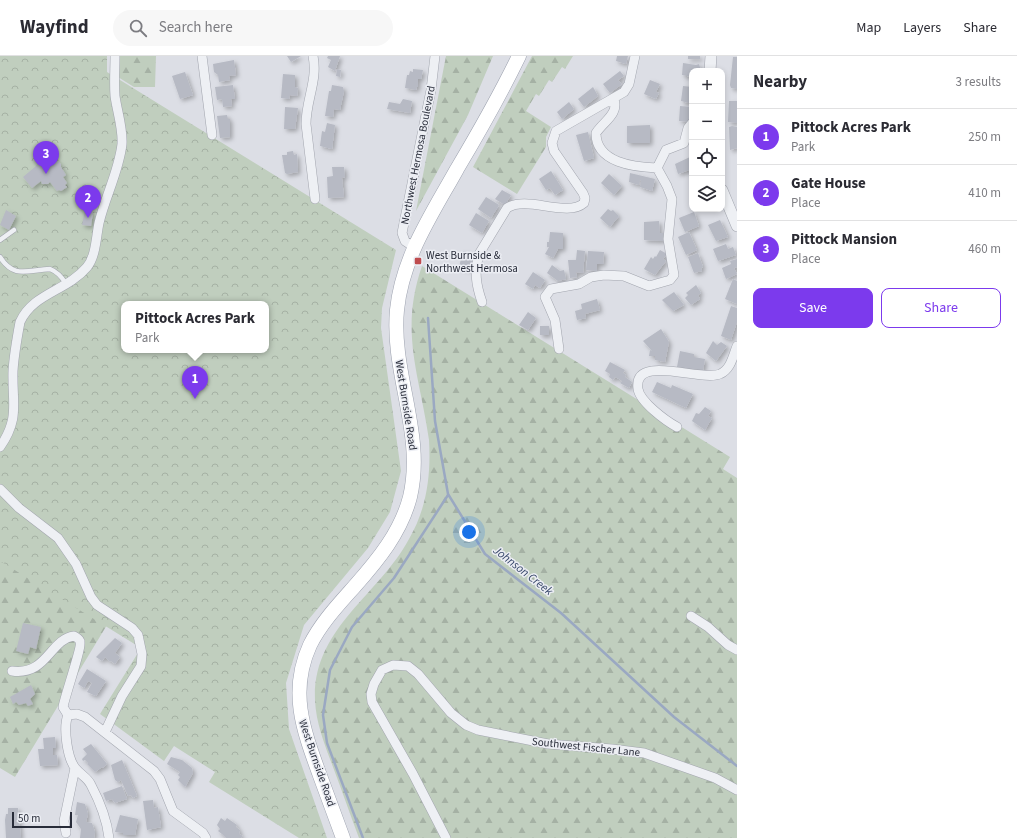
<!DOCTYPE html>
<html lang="en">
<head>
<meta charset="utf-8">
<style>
  :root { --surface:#fff; --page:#f7f7f7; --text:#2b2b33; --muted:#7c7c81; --line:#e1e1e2; --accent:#7c3aed }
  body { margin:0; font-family:"Source Sans 3",sans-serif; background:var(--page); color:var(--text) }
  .controls { position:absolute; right:12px; top:12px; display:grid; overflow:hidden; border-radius:8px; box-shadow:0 2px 6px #0003 }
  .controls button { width:36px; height:36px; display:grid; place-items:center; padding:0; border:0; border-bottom:1px solid var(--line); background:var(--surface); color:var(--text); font:20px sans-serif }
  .scale { position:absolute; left:12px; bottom:10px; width:60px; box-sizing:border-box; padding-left:4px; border:2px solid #282c39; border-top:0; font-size:11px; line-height:14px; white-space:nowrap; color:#282c39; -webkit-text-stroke:3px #ebedf3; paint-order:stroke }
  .you { position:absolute; left:469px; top:476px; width:14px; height:14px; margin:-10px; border:3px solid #fff; border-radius:50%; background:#1a73e8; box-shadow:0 0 0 6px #1a73e833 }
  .badge { display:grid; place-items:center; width:26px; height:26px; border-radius:50%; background:var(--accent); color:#fff; font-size:13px; font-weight:700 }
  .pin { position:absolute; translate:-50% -33px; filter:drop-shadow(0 1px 2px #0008) }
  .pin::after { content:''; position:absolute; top:21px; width:14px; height:12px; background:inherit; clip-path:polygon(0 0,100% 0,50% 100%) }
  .popup { position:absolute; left:121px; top:245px; width:148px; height:52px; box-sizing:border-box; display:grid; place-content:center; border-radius:8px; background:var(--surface); filter:drop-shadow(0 1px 3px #0005); font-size:13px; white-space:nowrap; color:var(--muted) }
  .popup b { font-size:15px; color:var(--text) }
  .popup::after { content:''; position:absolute; left:50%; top:100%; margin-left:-8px; border:8px solid transparent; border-top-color:var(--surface) }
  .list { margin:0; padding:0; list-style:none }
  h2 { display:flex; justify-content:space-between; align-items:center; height:52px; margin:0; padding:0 16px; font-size:17px }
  h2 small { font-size:13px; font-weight:400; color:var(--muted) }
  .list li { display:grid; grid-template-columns:26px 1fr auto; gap:12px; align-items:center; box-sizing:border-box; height:56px; padding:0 16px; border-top:1px solid var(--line) }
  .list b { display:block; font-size:15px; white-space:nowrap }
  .list p { margin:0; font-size:13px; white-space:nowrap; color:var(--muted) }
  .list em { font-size:13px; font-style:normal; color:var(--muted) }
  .actions { display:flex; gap:8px; padding:12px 16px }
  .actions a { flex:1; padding:9px 0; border:1px solid var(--accent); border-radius:8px; text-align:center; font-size:14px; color:var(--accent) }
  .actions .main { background:var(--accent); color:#fff }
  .icon { flex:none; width:22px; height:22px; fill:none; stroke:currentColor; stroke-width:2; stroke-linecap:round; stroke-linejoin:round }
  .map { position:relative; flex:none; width:737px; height:782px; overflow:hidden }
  header { display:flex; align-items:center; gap:24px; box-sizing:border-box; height:56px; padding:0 20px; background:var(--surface); border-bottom:1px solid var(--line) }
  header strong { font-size:19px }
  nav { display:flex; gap:22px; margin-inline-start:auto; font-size:14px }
  .search { width:280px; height:36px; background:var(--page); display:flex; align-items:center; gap:10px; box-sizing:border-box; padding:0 14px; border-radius:22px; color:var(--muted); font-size:15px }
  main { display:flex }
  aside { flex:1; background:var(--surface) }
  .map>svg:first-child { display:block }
  .forest { fill:url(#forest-firs) }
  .park { fill:url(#park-crowns); fill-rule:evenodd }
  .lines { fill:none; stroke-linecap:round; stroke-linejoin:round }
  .stream { stroke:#9aa8c2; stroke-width:2.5 }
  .building { fill:#b7bac4; filter:url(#shadow) }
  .service-casing { stroke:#a2a5ae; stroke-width:5.5 }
  .minor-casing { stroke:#a2a5ae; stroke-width:10 }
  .tertiary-casing { stroke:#a2a5ae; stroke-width:12 }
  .primary-casing { stroke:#9da2af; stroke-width:15 }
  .service { stroke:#eef0f4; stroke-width:4.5 }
  .minor { stroke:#eef0f4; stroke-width:9 }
  .tertiary { stroke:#eef0f4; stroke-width:11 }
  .primary { stroke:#fff; stroke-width:14 }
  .poi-dot { fill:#bf4c4f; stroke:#ebedf3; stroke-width:1.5 }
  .labels { text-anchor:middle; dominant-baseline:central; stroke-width:3; stroke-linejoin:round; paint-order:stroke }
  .street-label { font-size:11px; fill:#282c39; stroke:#ebedf3 }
  .poi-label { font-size:11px; fill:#282c39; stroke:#ebedf3; text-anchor:start }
  .water-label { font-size:12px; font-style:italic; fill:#364669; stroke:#ebedf3 }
</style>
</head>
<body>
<header>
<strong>Wayfind</strong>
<div class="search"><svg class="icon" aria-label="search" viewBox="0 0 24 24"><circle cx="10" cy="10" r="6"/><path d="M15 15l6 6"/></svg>Search here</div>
<nav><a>Map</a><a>Layers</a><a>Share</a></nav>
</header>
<main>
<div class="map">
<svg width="737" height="782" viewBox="0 0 737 782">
  <defs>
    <pattern id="forest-firs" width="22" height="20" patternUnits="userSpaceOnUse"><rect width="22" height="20" fill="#c0cebe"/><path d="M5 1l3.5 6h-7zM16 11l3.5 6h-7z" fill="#a5b1a4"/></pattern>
    <pattern id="park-crowns" width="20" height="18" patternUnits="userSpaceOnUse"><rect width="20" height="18" fill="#c0cebe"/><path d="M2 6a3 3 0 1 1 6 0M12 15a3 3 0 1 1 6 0" fill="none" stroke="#a5b1a4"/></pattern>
    <filter id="shadow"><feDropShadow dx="2.5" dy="2.5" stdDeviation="2" flood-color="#0004"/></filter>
  </defs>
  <rect width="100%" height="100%" fill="#dcdee5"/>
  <path class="forest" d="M118 0H156L155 31H134L118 21Z
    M446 0H493L468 59 416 155Z
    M532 0H573L565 13 562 11 552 26 549 24 539 40 536 38 526 55 551 71 546 81V91L517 138 473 111Z
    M422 210 730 401 723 413 737 422V782H359C350 758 342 735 333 711 325 689 316 668 315 644 312 573 379 539 409 483 427 452 431 419 429 384 420 320 399 276 422 210Z
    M0 441 110 564 15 721 0 712Z"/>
  <path class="park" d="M0 0H107V16L396 194 382 252 381 272 401 415 390 456 368 492 304 569 286 627 289 673 327 782H299L209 726 215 716 174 690 164 705 100 658 141 592 0 505ZM124 248H266V294H124Z"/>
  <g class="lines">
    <path class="stream" d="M428 262 435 365 448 438 485 498 561 557 674 661 737 710
      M363 782 327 687 323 659 330 614 352 571 394 522 448 439"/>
  </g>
  <path class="building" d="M287 0H301L291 6Z
    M328 0H340L335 15 328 11 331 4 327 2Z
    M617 0H628L626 8 616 5Z
    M688 0H700V3H688Z
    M733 1H737V33L731 32 730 29Z
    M234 4 236 19 229 20 230 24 219 26 218 19 214 16 213 8Z
    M683 7 696 9 699 8 701 15H692V21L682 19Z
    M337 13 341 14 340 21 336 20Z
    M413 13 423 14 421 23H418V31H417L416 34 405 32 407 19H409L410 15 413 16Z
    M620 15 624 20 618 24 622 28 610 37 603 28Z
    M185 16 193 39 180 43 172 20Z
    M283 18 295 19V31L298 32 297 40 290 39 289 43 281 42Z
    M650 24 660 28 656 36 659 37 656 43 644 38Z
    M233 29 235 43H231L232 50 223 51 222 43 217 44 215 31Z
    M332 29 343 31 344 35 340 54 334 53 333 61 325 60 329 35H331Z
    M683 30 692 31 689 47 681 45Z
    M593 31 598 40 584 51 578 43Z
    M403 43 412 45 410 57 387 53 389 46 400 48Z
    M729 45H737V67L728 66Z
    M569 46 574 53 562 63 557 56Z
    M680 50 692 51 690 66 679 65Z
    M285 51 298 52 295 73H284Z
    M227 59 228 63H230V81L220 82 217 60Z
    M327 67 335 69 332 93 320 90 322 75 325 76Z
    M650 69V87H627V70Z
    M732 70 737 71V92L730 94 729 71Z
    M588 76 594 102 584 105 576 79Z
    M293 95 294 99 297 98 298 116 287 118 285 117 282 99H287V96Z
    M43 101 53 102 61 108V111L66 119 63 121 67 127 65 129 67 131 61 135 59 134 57 135 50 126 48 128H42L41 125 32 132 23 121 36 110 38 106H42Z
    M690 101 692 103V113L678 118 675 108Z
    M332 111H344L345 121 342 122 344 141 328 142 327 121 333 120Z
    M551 115 563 134 555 139 550 132 546 134 539 123Z
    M630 117 655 123 652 135 640 131 641 125 640 124 639 129 629 126Z
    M609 118 622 130 614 139 601 127Z
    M502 134 511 139 505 149 495 143Z
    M486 141 499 149 491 162 478 153Z
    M608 153 611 155 613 154 619 160 610 171 600 162Z
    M6 154 16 160 9 174 0 169Z
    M85 154 93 156 91 170 82 169Z
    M694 156 699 170 685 176 679 162Z
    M476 157 489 165 482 177 469 169Z
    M720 164 728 181 716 185 708 169Z
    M659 165 660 177H663V185L644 184V166Z
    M550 176 563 177V193H558L553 202 545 198 549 191H547V186H549Z
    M689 176 697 194 686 199 678 181Z
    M726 188 728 193 733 191 736 199 718 205 713 193Z
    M577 194 585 195 583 217 576 216 577 221 570 222 568 204H576Z
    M660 194 667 198 663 203 666 205 655 219 644 213 651 201 653 203 655 200 656 201Z
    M463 195 476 198 472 214 459 211Z
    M588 195 604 196 603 208H597V215L586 214Z
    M698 197 703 211 701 212 702 215 694 217 688 201Z
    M737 203V211L734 212 737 218 726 223 722 212 731 208 730 205Z
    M552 209 560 215 564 214 566 223 558 225 547 217Z
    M533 216 545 224 540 232 535 229 533 233 525 228Z
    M733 223 737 225V248L725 243Z
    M696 229 701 237 698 239 700 243 691 249 685 242 688 239 686 237Z
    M674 236 684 249 673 255 662 244Z
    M597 243 600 254 585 258 586 262 577 264 575 255 582 253 581 248Z
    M731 250 737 252V266L731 284 721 280Z
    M528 256 536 262 528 274 519 269Z
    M540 270H549V279H540Z
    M661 273 669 286 665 306 655 304V300H649L650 294 652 295 643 285Z
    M713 285 717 289 721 286 727 290 716 305 706 297Z
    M680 295 694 298V301L705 303 703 315 677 311Z
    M610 306 625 314 623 317 626 319 625 321 632 326 629 332 620 327 622 325 619 323 615 321 613 324 609 321 610 318 605 315Z
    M657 326 671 332 672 329 693 338 686 352 652 336Z
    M705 351 711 355 708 360 712 362 705 374 692 365 696 357 699 358Z
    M23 567 41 571 36 593 30 591 28 598 16 595Z
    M115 582 122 587 115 597 120 601 115 608 111 605 110 606 105 601 102 605 96 601Z
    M87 613 106 625 96 640 87 636 92 627 88 625 84 632 78 628Z
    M31 629 35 638 30 643 33 648 28 650 26 647 19 649 16 646 13 648 10 641Z
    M55 681 56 692H53V699H57L58 709 40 710 38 693H44L43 682Z
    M91 688 107 708 103 712 102 711 95 716 87 708 88 707 85 704 83 705 82 703 87 698 83 693Z
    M171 701 182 704 192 712 193 717 185 731 178 724 180 721 178 719 180 716 167 708Z
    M122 704 137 740 133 742 131 739 128 740 121 724 118 726 115 724 111 709Z
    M122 730 127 743 115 747 112 743 106 745 103 737Z
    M153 744 154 752 158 751 161 771 147 774 143 745Z
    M77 746 85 748 88 758 86 766 92 767 95 776 94 782H80L81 773 76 766 78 759H75Z
    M8 752H18L21 782H6L5 764 6 758H8Z
    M120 759 138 763 135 779H123V777L115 776Z
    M221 762 225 765 227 762 237 769 236 771 240 774 239 778 243 780 241 782H226L222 778 218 775 220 773 217 769Z"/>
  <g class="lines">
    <defs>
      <path id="service" d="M0 184 14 174
        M0 201C14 223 27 214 50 213 58 216 62 221 66 228"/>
      <path id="minor" d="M202 0 212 79
        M313 0C318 24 306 44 306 68L315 143
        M657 112 666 94 684 87 688 72 692 67
        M414 191 405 185 402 177 431 34 435 0
        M482 246C476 229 474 215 479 198L507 152C527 139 567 162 584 147L585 142 583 137 554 95 552 87 556 75 624 36 629 28 635 0
        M559 293 555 264 545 241 551 233 579 228 591 221 604 219 624 220 649 230 670 224 674 219 668 183 672 143 667 130 657 112C634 111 596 107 596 77 604 65 619 58 614 43
        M677 371C666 365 640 346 638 333 633 297 701 326 720 318 731 313 733 300 737 290
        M0 391C20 362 12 348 13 315 14 299 17 282 20 266 33 237 67 235 87 211 96 200 96 181 99 167 105 141 119 115 122 88 123 72 117 55 115 40 114 27 115 13 115 0
        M0 433 19 452 58 482 76 508 91 541 97 549 132 572 138 579 142 598 141 610 122 640 105 676
        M691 560 708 571 728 589 737 594
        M12 615C47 620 50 583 74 580 77 582 80 583 80 586 82 591 65 640 63 651L68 659
        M68 659 77 658 85 661 154 715 160 723 173 755 203 777 206 782
        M68 659C63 671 67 703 76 713 81 719 88 722 91 729 99 744 107 765 109 782
        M66 777 64 765 75 712
        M446 782 413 718 372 646 371 638 374 628 382 614 393 609 408 610 418 618 451 657 466 669 478 674 548 688 612 693 644 697 715 722 737 734"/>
      <path id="tertiary" d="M710 15 711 0
        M722 134 737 170"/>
      <path id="primary" d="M343 782C335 760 327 739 319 717 303 673 289 635 310 589 321 567 338 549 354 531 378 504 401 476 410 441 425 378 391 317 397 254 402 202 432 158 457 113 479 76 500 39 519 0"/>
    </defs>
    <use href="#service" class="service-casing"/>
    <use href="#minor" class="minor-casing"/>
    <use href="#tertiary" class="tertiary-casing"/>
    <use href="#primary" class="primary-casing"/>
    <use href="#service" class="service"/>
    <use href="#minor" class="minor"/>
    <use href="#tertiary" class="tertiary"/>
    <use href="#primary" class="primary"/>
  </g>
  <rect class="poi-dot" x="414" y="201" width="8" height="8" rx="2"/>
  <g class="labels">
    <g class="street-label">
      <text transform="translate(418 99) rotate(-79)">Northwest Hermosa Boulevard</text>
      <text transform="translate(406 349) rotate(81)">West Burnside Road</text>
      <text transform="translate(586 691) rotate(6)">Southwest Fischer Lane</text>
      <text transform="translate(317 707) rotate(71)">West Burnside Road</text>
    </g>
    <g class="poi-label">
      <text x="426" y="199">West Burnside &amp;<tspan x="426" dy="13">Northwest Hermosa</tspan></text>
    </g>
    <g class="water-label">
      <text transform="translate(523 515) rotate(38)">Johnson Creek</text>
    </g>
  </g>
</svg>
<div class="controls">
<button>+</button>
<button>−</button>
<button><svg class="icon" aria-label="locate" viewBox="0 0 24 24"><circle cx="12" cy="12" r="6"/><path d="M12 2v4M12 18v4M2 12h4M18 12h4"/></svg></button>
<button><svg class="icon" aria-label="layers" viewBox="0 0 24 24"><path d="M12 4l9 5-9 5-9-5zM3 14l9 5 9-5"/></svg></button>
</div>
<div class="scale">50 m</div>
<div class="you"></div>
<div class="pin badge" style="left:195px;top:343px">1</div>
<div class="popup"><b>Pittock Acres Park</b>Park</div>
<div class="pin badge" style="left:88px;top:162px">2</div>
<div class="pin badge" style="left:46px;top:118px">3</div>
</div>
<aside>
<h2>Nearby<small>3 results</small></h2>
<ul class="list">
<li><span class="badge">1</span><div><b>Pittock Acres Park</b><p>Park</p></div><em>250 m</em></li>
<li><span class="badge">2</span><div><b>Gate House</b><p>Place</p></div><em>410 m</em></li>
<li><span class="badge">3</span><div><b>Pittock Mansion</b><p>Place</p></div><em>460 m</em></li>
</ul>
<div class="actions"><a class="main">Save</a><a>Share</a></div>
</aside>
</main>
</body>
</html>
